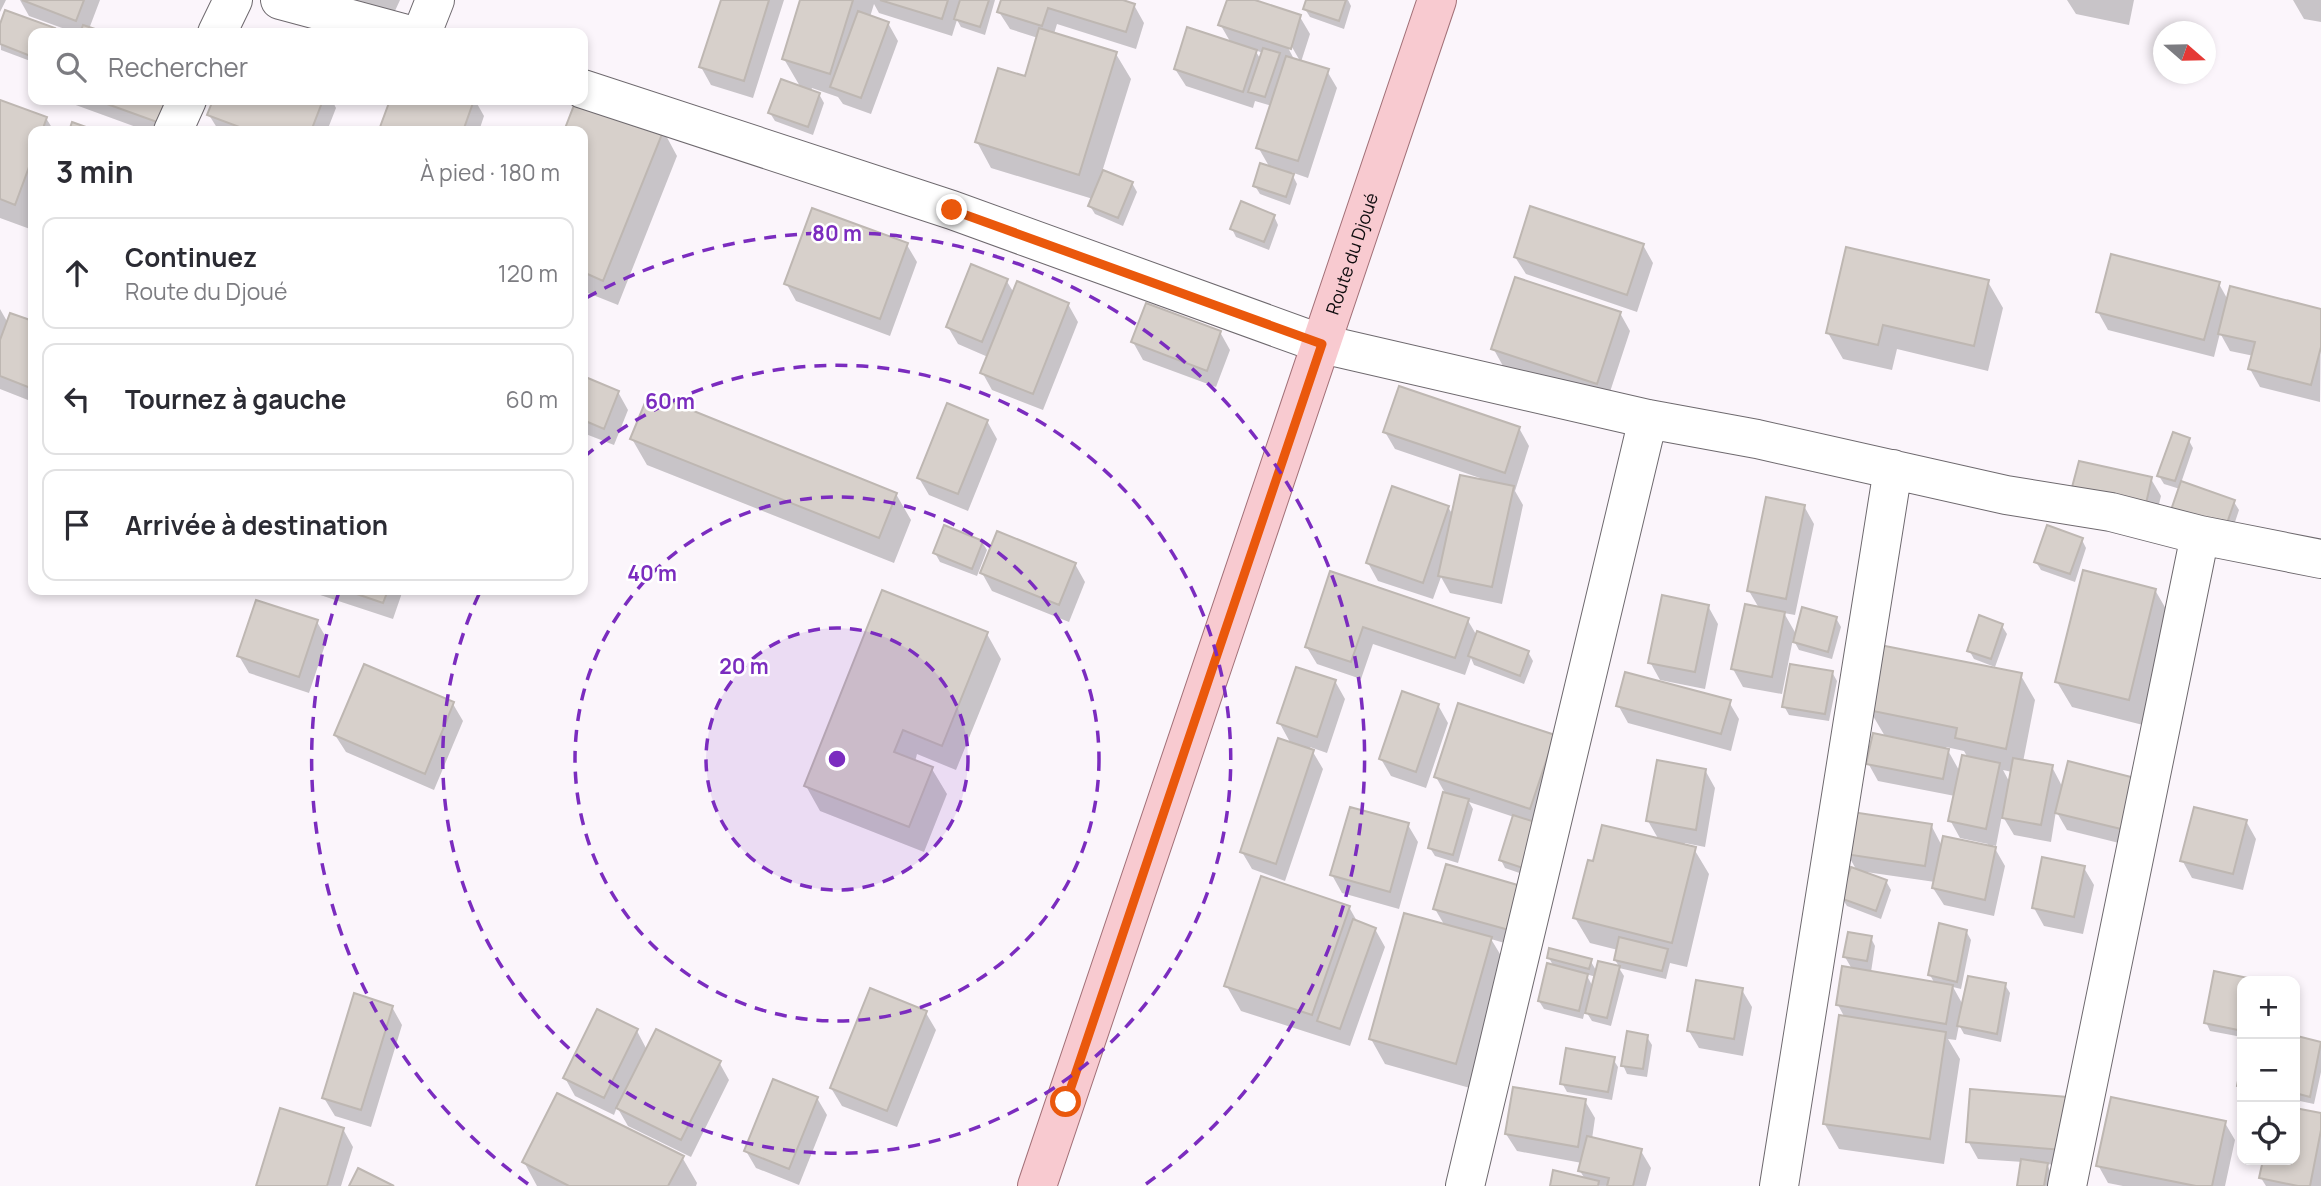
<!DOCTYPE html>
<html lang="fr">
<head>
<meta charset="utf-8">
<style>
  :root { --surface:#fff; --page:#f7f7f7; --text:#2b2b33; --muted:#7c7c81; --line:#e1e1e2 }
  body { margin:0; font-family:Manrope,sans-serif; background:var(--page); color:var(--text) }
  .controls { position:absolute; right:21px; bottom:21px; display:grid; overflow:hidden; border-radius:14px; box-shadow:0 4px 10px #0003 }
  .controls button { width:63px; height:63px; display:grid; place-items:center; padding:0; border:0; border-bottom:2px solid var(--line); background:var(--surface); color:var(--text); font:35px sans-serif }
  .compass { position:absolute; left:2153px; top:21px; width:63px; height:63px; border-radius:50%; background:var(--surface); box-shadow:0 4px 10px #0003; rotate:110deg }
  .stop { position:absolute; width:21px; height:21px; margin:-16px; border:5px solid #ea580c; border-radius:50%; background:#fff }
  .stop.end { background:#ea580c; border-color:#fff; box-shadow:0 2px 7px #0008 }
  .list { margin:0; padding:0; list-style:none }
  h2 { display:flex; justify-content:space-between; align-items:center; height:91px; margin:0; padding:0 28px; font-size:30px }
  h2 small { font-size:23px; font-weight:400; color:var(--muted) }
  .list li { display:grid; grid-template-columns:46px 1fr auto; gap:21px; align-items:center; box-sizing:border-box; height:112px; margin:0 14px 14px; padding:0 14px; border:2px solid var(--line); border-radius:14px }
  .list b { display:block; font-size:26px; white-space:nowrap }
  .list p { margin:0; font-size:23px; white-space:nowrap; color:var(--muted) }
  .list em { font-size:23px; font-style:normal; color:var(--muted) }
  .icon { flex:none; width:38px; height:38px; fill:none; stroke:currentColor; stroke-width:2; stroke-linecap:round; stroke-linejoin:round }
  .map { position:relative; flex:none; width:2321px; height:1186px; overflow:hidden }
  .search { position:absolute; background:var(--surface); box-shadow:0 4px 10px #0003; left:28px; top:28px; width:560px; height:77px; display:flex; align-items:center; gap:18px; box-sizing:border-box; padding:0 24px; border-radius:14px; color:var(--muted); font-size:26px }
  .panel { position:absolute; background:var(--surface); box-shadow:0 4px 10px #0003; left:28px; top:126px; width:560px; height:469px; border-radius:14px }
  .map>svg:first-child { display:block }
  .shadow { fill:#0003; fill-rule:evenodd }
  .building { fill:#d7d0cb; stroke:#beb7b2; stroke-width:2 }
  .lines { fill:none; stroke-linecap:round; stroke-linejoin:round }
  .street-casing { stroke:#6e696e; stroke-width:40 }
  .primary-casing { stroke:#a27077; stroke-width:40 }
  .street { stroke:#fff; stroke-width:38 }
  .primary { stroke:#f8cad0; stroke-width:38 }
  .route { stroke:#ea580c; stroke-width:9 }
  .ring { fill:none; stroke:#7b2cbf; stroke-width:3.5; stroke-dasharray:12 9 }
  .labels { text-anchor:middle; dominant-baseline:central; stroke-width:5; stroke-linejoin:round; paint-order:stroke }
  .street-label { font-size:18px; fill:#0d0b0d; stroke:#fff }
  .centre { fill:#7b2cbf; stroke:#fff; stroke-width:3.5 }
  .ring-label { font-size:21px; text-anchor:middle; font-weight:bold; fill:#7b2cbf; stroke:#fff; stroke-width:5; stroke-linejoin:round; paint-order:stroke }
</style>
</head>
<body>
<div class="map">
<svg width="2321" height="1186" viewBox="0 0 2321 1186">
  <rect width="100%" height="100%" fill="#fbf5fb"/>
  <path class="shadow" d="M0 0H6L0 12Z
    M20 0H100L89 29 102 33H76L29 16Z
    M330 0H400L389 24Z
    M722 0H784L753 98 711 85 701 67Z
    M802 0H995L985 35 961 27 957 20 952 36 879 13 874 4 870 17 888 23 898 41 871 114 843 104 838 97 812 88 811 91 819 94 824 103 813 135 775 121 770 113 801 88 784 59Z
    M1003 0H1118L1134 5 1144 23 1136 49 1057 24 1054 34 1116 54 1131 79 1102 172 1132 183 1137 192 1123 226 1095 214 1090 206 1093 199 991 168 977 142 1026 78 1038 38 1010 29 999 12Z
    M1228 0H1249L1300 17 1310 34 1301 62 1327 71 1337 88 1308 178 1291 172 1297 184 1290 205 1260 194 1255 186 1270 168 1258 147 1272 106 1255 101 1253 108 1186 86 1175 69 1231 43 1220 24ZM1288 40 1300 61H1295L1285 42ZM1255 50 1263 53 1261 60Z
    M1308 0H1348L1351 6 1344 29 1310 17 1305 9Z
    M2067 0H2134L2129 25 2076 14Z
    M2293 0H2321V22L2304 19Z
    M0 30H54L56 33H33V62L1 50Z
    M70 100H181L170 131H147L73 104Z
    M215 100H332L336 108 327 131H219L209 115Z
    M392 100H475L484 116 479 131H385L382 126Z
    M578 100 663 130 677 156 618 305 583 291V131H565Z
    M0 102 46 118 54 131H33V220L30 229 0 218Z
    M1274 216 1278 225 1269 250 1236 237 1232 229Z
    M907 245 917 262 890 336 796 301 786 283Z
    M1643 245 1653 263 1637 312 1526 274 1515 257Z
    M1006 280 1014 293 1068 304 1078 322 1043 410 992 390 982 372 988 357 958 344 948 327Z
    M1988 282 2003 308 1988 371 1897 349 1892 370 1843 359 1828 333Z
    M2219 284 2228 300 2321 311 2320 402 2260 387 2250 369 2254 356 2230 351 2220 333 2214 357 2108 330 2098 312Z
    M0 309 8 323 11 315 33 323V402L0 389Z
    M1620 313 1630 331 1607 401 1503 366 1493 348Z
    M1220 332 1230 350 1216 387 1143 360 1133 342Z
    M583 378 618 392 628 410 614 445 583 433Z
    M987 421 997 439 968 511 929 495 919 478Z
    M1519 428 1529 446 1515 491 1523 505 1502 604 1450 593 1441 577 1433 599 1378 581 1368 563 1448 507 1453 515 1480 478 1395 449 1385 432Z
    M632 439 896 494 911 520 894 563 647 465Z
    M2188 439 2193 448 2181 483 2234 502 2239 510 2230 537 2180 489 2164 484 2159 476Z
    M2151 479 2161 496 2154 524 2073 491Z
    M1804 506 1814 524 1795 615 1784 613 1796 634 1836 618 1841 627 1832 659 1799 650 1793 639 1782 694 1743 687 1733 669 1759 608 1749 591Z
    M2082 540 2086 548 2075 582 2041 570 2036 562Z
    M982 542 987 550 977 576 940 562 935 553Z
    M1075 564 1085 582 1069 622 992 591 982 573Z
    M1331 574 1467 619 1477 636 1528 652 1533 661 1524 684 1474 665 1471 658 1465 675 1373 644 1361 679 1317 664 1306 646Z
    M305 590H403L393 619Z
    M2155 590 2170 616 2143 725 2072 707 2057 682Z
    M1708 606 1718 624 1705 689 1660 680 1650 662Z
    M317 622 327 639 309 693 249 673 239 656Z
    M2002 626 2007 634 1995 667 1974 659 1969 650Z
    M987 634 1001 659 956 770 917 754 915 762 932 769 947 794 924 852 820 811 806 786Z
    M1832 672 1837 681 1829 721 1789 715 1784 706Z
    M2020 674 2035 700 2023 762 2052 767 2063 788 2134 779 2131 846 2067 830 2056 811 2051 842 2014 835 2002 815 1996 846 1993 845 2005 866 1994 916 1944 905 1933 888 1935 882 1866 872 1886 881 1891 890 1881 919 1847 906 1842 898 1857 871 1847 853 1931 825 1942 846 1987 847 1988 844 1960 838 1950 820 1955 796 1878 781 1868 763 1886 738 1869 709ZM1946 747 1964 751 1968 758 1960 772ZM2003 770 2012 772 2010 783Z
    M1335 681 1345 699 1327 753 1310 747 1323 769 1285 881 1252 869 1242 852 1291 744 1279 722Z
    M1729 702 1739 719 1731 751 1628 723 1618 705Z
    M453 704 463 721 434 790 346 752 335 735Z
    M1438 705 1448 723 1426 788 1391 776 1381 759Z
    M1554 737 1531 877 1505 868 1501 860 1514 817 1469 802 1473 809 1458 863 1435 856 1430 848 1445 793 1436 777Z
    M1705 770 1715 788 1705 847 1685 843 1684 846 1694 849 1709 874 1687 967 1670 963 1666 979 1619 968 1624 976 1611 1026 1592 1021 1585 1010 1583 1019 1544 1009 1539 1001 1554 967 1549 958 1590 960 1597 972 1599 963 1620 968 1615 960 1618 950 1590 943 1575 918 1594 863 1659 840 1648 821ZM1586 974 1596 977 1593 987Z
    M2246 821 2256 839 2243 890 2192 878 2182 860Z
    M1408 825 1418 842 1399 909 1342 893 1332 875Z
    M2084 868 2094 885 2083 934 2044 926 2034 908Z
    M1520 887 1518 947 1491 939 1506 964 1470 1088 1385 1064 1371 1039 1445 926 1435 909Z
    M1349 907 1358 923 1375 929 1385 947 1350 1046 1241 1011 1226 985Z
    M1966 931 1971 940 1961 989 1953 987 1963 1005 2005 985 2010 993 2001 1042 1964 1034 1959 1025 1956 1040 1948 1039 1960 1059 1944 1164 1839 1149 1824 1123 1845 1018 1838 1005 1852 969 1845 957 1871 938 1875 946 1871 972 1935 984 1930 975Z
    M2215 973 2248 981H2242V1037L2210 1031 2206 1022Z
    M1742 990 1752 1007 1743 1056 1699 1048 1689 1031Z
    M392 1007 402 1025 371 1127 335 1116 324 1098Z
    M926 1013 936 1030 897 1127 842 1106 831 1088Z
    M637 1031 647 1050 719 1062 729 1080 691 1157 628 1126 617 1107 614 1115 575 1096 565 1078Z
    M1647 1037 1652 1045 1647 1077 1627 1074 1623 1065Z
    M2298 1039 2321 1045V1072L2314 1104 2295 1100V1054Z
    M1613 1059 1618 1067 1612 1100 1567 1092 1562 1083Z
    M817 1098 827 1115 799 1185 756 1168 746 1151Z
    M2066 1099 2072 1167 2047 1164 2051 1173 2050 1186H2019L2023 1162 1978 1159 1968 1141Z
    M1585 1101 1595 1118 1592 1139 1641 1151 1651 1168 1646 1186H1551L1585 1179 1580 1171 1582 1163 1517 1151 1506 1134Z
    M2295 1110 2321 1115V1186H2266L2261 1178 2265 1160H2295Z
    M2225 1123 2235 1140 2225 1186H2123L2108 1183 2098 1165Z
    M343 1129 353 1147 341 1186H258Z
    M682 1157 697 1183 696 1186H537L524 1162Z"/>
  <path class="building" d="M22 0H84L76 21Z
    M721 0H769L744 81 699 67Z
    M800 0H853L830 74 782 59Z
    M880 0H948L942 19Z
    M960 0H989L980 27 954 19Z
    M1001 0H1123L1135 4 1126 32 1048 8 1042 26 997 12Z
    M1227 0H1255L1301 15 1291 49 1218 25Z
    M1306 0H1346L1339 21 1303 9Z
    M5 10 55 28 53 33H33V57L0 44V24Z
    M858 11 889 22 861 98 830 87Z
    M83 25 107 33H80Z
    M1187 27 1257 50 1243 92 1174 69Z
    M1039 28 1117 52 1079 175 975 142 998 68 1025 76Z
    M1263 48 1280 53 1265 97 1248 92Z
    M1286 56 1329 69 1298 161 1256 148Z
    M781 79 820 93 808 127 768 113Z
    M0 100 47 117 42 131H33V156L15 205 0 199Z
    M96 100H166L157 122Z
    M213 100H323L311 131H250L207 115Z
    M390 100H474L463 131H393L380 127Z
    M576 100 664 129 603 281 583 272V131H564Z
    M72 122 97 131H69Z
    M1260 163 1294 174 1286 197 1253 186Z
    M1103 170 1133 182 1118 218 1088 206Z
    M1241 201 1275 215 1264 242 1230 229Z
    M1530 206 1644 244 1627 295 1514 257Z
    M812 208 908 243 880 319 784 284Z
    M1846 247 1989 280 1974 346 1883 325 1878 345 1826 333Z
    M2111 254 2220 282 2204 340 2096 312Z
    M971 264 1008 279 982 342 946 327Z
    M1515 277 1621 312 1597 384 1491 349Z
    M1017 281 1069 303 1033 394 980 373Z
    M2230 286 2321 309V347L2311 385 2248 369 2255 342 2218 334Z
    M1146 303 1221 331 1207 371 1131 342Z
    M10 313 33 321V389L0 376V340Z
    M583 376 619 391 604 429 583 420Z
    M1399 386 1520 427 1505 473 1383 432Z
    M649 393 897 493 879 538 630 439Z
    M947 403 988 420 958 494 917 478Z
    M2173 432 2190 438 2175 481 2157 476Z
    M2079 461 2152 477 2145 508 2071 491Z
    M1460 475 1514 486 1492 587 1438 576Z
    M2181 481 2235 500 2225 529 2171 510Z
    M1392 486 1449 506 1423 583 1366 563Z
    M1766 497 1805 505 1786 599 1747 591Z
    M944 525 983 541 972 569 933 553Z
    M2047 525 2083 538 2070 574 2034 562Z
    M997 531 1076 563 1059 605 980 573Z
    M2083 570 2156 589 2129 700 2055 682Z
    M1330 571 1469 618 1455 658 1363 627 1351 662 1305 647Z
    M345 590H388L383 603Z
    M882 590 988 632 942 746 903 730 894 752 933 767 909 827 804 786Z
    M1662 595 1709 605 1695 672 1648 663Z
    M256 600 318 620 299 677 237 656Z
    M1745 604 1785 612 1772 677 1731 669Z
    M1802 607 1837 617 1828 652 1793 642Z
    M1979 615 2003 624 1991 659 1967 651Z
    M1477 631 1529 651 1520 676 1468 656Z
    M1880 645 2022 673 2006 749 1955 738 1957 728 1868 710Z
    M364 664 454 702 425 774 334 735Z
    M1790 664 1833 671 1825 714 1782 707Z
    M1296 667 1336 680 1317 737 1277 723Z
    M1625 672 1731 700 1721 734 1616 706Z
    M1402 691 1439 704 1416 772 1379 759Z
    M1458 703 1555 735 1530 809 1434 777Z
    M1873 733 1949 749 1943 779 1866 764Z
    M1278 738 1314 750 1276 864 1240 852Z
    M1962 755 2000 763 1986 829 1948 821Z
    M2013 758 2053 765 2041 825 2002 818Z
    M1657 760 1706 769 1696 830 1646 821Z
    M2068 761 2135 778 2121 829 2055 813Z
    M1443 792 1469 799 1453 855 1428 848Z
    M1350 807 1409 823 1390 892 1330 875Z
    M2194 807 2247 820 2233 874 2180 861Z
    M1852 812 1932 824 1925 866 1845 854Z
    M1513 815 1541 824 1526 869 1499 860Z
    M1602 825 1696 847 1672 943 1573 918 1588 860 1593 861Z
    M1943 836 1996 847 1985 900 1932 888Z
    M2042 857 2085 866 2074 917 2032 908Z
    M1446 864 1521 886 1509 930 1433 909Z
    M1851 867 1887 880 1876 911 1840 898Z
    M1261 876 1350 906 1312 1015 1224 986Z
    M1404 913 1492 937 1456 1064 1369 1039Z
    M1353 919 1376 928 1340 1029 1317 1021Z
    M1939 923 1967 930 1957 982 1928 975Z
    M1848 932 1872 936 1867 961 1843 957Z
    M1619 937 1668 949 1662 971 1614 960Z
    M1549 948 1592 959 1589 969 1547 958Z
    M1598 961 1620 966 1607 1018 1585 1013Z
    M1547 963 1588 974 1579 1011 1538 1001Z
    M1842 966 1953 985 1946 1024 1836 1005Z
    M2214 971 2248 978 2247 981H2242V1006L2238 1030 2204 1023Z
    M1968 976 2006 983 1997 1034 1957 1026Z
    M1696 980 1743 988 1734 1039 1687 1031Z
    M870 988 927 1011 887 1111 830 1088Z
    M354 993 393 1006 361 1110 322 1098Z
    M597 1009 638 1029 604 1098 563 1078Z
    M1839 1015 1946 1032 1930 1139 1823 1124Z
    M656 1029 721 1061 681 1140 616 1108Z
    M1627 1031 1648 1035 1643 1069 1621 1066Z
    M2297 1036 2321 1042 2310 1097 2295 1093Z
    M1566 1048 1615 1057 1608 1092 1560 1084Z
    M2242 1060V1087L2237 1086Z
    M773 1079 818 1097 789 1169 744 1151Z
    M1513 1087 1586 1099 1578 1147 1505 1134Z
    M1970 1089 2067 1097 2063 1150 1966 1142Z
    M557 1093 684 1156 668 1186H569L522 1162Z
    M2111 1097 2226 1121 2212 1186H2196L2096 1166Z
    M280 1108 344 1128 327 1186H256Z
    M2295 1108 2321 1113V1130L2310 1186H2298L2259 1178 2263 1160H2295Z
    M1587 1136 1642 1149 1633 1186H1607L1609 1178 1578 1171Z
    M2021 1159 2048 1163 2044 1186H2017Z
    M358 1168 394 1186H349Z
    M1553 1170 1599 1181 1598 1186H1550Z"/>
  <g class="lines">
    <defs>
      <path id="street" d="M280 0 403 33
        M217 33 233 0
        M422 33 435 0
        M583 89 952 210 1322 344 1648 419 1757 439 2006 495 2111 512 2200 535 2321 559
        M173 131 187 100
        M1465 1186 1648 419
        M1779 1186 1893 469
        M2067 1186 2200 535"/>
      <g id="primary">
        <path id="s1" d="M1037 1186 1437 0"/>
      </g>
    </defs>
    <use href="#street" class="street-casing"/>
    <use href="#primary" class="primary-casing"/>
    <use href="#street" class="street"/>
    <use href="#primary" class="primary"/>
  </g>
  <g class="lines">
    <path class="route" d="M952 210 1322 344 1066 1102"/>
  </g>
  <circle cx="837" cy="759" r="131" fill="#7b2cbf" fill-opacity=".12"/>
  <g class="ring">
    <circle cx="837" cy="759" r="131"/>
    <circle cx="837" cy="759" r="262"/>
    <path d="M584 457A394 394 0 1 1 480 592"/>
    <path d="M528 1184A525 525 0 0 1 339 592M586 298A525 525 0 0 1 1146 1184"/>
  </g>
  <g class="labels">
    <g class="street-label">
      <text stroke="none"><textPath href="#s1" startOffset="984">Route du Djoué</textPath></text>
    </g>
  </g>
  <circle cx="837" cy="759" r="10" class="centre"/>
  <g class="ring-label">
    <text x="837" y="241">80 m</text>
    <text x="670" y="409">60 m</text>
    <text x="652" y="581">40 m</text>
    <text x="744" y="674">20 m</text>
  </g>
</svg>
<div class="controls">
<button>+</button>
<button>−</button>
<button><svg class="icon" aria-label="locate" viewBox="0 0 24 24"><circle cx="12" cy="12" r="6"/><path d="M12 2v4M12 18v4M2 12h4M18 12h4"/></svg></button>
</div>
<svg class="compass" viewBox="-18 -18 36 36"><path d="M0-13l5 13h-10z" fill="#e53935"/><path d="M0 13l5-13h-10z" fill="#7c7c81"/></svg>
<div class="stop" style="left:1066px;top:1102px"></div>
<div class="stop end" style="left:952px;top:210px"></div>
<div class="search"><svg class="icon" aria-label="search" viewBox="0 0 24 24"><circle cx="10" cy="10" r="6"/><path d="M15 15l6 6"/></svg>Rechercher</div>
<section class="panel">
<h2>3 min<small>À pied · 180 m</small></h2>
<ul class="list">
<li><svg class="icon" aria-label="ahead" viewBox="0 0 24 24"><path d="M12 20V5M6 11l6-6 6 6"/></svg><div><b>Continuez</b><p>Route du Djoué</p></div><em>120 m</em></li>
<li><svg class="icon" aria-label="left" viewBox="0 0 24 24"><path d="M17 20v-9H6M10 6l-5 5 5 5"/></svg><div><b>Tournez à gauche</b></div><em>60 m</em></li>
<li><svg class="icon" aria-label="arrive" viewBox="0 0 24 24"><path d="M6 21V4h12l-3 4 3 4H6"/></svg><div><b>Arrivée à destination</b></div></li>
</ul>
</section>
</div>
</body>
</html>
